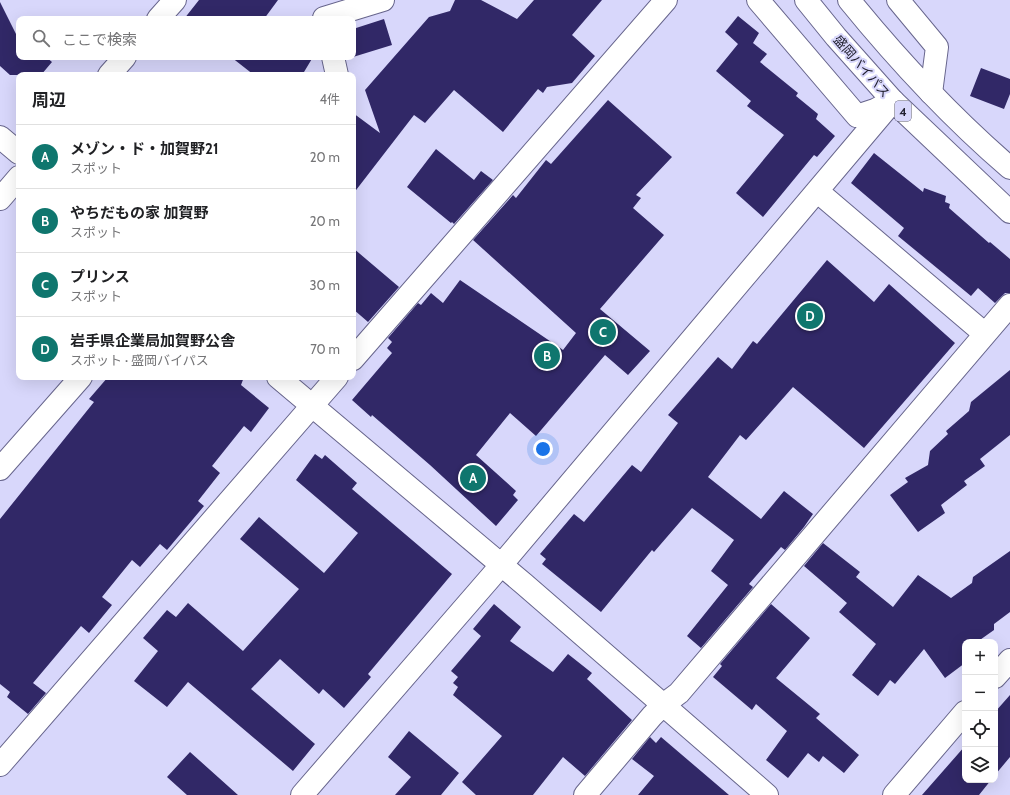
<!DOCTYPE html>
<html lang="ja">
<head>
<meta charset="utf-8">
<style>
  :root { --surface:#fff; --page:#f2f2f2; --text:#202124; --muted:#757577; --line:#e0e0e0; --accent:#0f766e }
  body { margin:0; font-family:Cabin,"Noto Sans JP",sans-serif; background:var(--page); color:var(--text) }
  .controls { position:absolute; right:12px; bottom:12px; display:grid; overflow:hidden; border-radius:8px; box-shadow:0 4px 16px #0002 }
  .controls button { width:36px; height:36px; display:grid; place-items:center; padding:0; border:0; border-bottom:1px solid var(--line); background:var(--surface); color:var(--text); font:20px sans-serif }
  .you { position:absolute; left:543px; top:449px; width:14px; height:14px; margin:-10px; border:3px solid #fff; border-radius:50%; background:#1a73e8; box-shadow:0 0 0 6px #1a73e833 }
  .badge { display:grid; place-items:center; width:26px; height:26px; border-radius:50%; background:var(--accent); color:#fff; font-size:13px; font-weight:700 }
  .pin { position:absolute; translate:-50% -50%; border:2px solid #fff; box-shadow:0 1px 4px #0006 }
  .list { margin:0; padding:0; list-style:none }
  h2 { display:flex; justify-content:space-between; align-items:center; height:52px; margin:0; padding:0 16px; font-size:17px }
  h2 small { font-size:13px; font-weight:400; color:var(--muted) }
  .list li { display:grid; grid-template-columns:26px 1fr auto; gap:12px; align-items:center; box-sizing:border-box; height:64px; padding:0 16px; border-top:1px solid var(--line) }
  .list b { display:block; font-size:15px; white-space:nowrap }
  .list p { margin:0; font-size:13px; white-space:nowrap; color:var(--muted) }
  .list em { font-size:13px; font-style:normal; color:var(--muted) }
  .icon { flex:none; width:22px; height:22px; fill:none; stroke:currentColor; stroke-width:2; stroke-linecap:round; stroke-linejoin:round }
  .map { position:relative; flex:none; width:1010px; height:795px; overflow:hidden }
  .search { position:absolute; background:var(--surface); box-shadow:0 4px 16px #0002; left:16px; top:16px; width:340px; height:44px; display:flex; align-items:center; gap:10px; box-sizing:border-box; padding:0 14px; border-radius:8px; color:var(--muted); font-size:15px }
  .panel { position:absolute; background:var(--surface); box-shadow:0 4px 16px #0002; left:16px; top:72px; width:340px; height:308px; border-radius:8px }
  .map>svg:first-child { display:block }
  .building { fill:#312867 }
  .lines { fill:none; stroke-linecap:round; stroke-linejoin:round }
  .minor-casing { stroke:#67658c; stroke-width:24 }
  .highway-casing { stroke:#67658c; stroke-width:24 }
  .minor { stroke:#fff; stroke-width:22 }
  .highway { stroke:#fff; stroke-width:22 }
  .labels { text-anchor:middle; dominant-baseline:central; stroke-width:4; stroke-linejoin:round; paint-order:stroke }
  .shield { fill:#d8d7fb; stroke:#58576d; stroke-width:1 }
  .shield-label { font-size:12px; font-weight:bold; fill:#212030 }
  .street-label { font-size:13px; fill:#212030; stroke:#d8d7fb }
</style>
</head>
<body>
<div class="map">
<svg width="1010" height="795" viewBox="0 0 1010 795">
  <rect width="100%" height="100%" fill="#d8d7fb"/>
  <path class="building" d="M199 0H278L264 19H184Z
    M455 0H481L517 19 534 0H602L572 35 595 56 572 83 547 87 543 93 538 89 503 132 454 90 425 123 414 115 353 194V113L380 133 365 90 429 17 450 11Z
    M0 2 18 38H19V57H46L52 62 41 75H10L0 66Z
    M738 16 759 33 753 43 767 54 760 62 798 93 796 96 818 114 816 119 835 136 817 157 814 155 763 217 736 193 784 135 747 106 751 101 716 71 738 44 725 32Z
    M384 19 392 45 353 57V29Z
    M231 57H313L304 72 292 75H254Z
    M981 68 1010 79V94L1004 109 970 96Z
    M608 100 672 157 636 195 641 198 633 208 664 235 600 309 650 351 628 375 605 355 536 436 510 413 476 455 516 491 513 495 518 500 496 526 430 465 372 415 371 417 352 400 392 353 387 348 392 342 388 338 418 303 421 305 431 293 443 303 460 280 563 350 576 333 473 240 513 195 516 198 546 160 551 164Z
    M436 149 474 180 481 171 493 180 454 224 452 222 451 223 407 187Z
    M874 153 923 192 924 188 946 196 945 202 950 204 949 208 989 243 990 242 1010 259V293H1005L995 303 978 288 971 296 898 236 904 228 851 183Z
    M353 248 399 287 368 322 353 309Z
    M827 260 874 302 889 284 955 343 864 448 793 387 746 440 740 435 708 477 761 519 784 491 813 514 804 527 785 550 781 547 749 584 753 587 701 648 687 636 728 585 711 571 734 540 692 508 654 552 652 550 601 612 542 564 546 559 540 554 574 514 584 522 632 465 641 472 678 423 668 415 718 357 732 369 753 341 757 344Z
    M1010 370V435L980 459 985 466 964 481 967 485 941 505 945 513 918 532 890 495 908 482 905 478 928 465 930 451 948 434 946 431 969 411 971 402Z
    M108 377H244L241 385 269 408 251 432 244 426 212 466 220 473 198 501 204 506 167 550 160 544 140 567 132 560 102 597 112 605 89 633 81 626 33 683 46 693 28 714 7 697 10 692 0 684V519L94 402 89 399Z
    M315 454 322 459 325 455 357 483 352 489 452 574 368 674 371 677 344 708 323 689 319 694 280 659 251 689 315 744 293 771 188 682 167 707 134 681 158 651 143 638 167 610 176 617 188 603 243 651 299 589 240 539 259 517 324 573 358 533 296 480Z
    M823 543 860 572 856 577 893 607 918 575 951 598 972 583 973 577 1010 551V612L994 624V630L977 642H965V663L945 678 924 649 895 684 890 680 878 696 852 675 876 644 839 612 847 603 804 566Z
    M494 604 521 627 510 641 553 672 568 654 592 673 587 679 632 720 585 776 563 757 533 795H476L462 782 502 736 453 695 458 687 453 683 458 677 451 671 481 636 473 629Z
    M771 604 810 638 776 678 820 714 816 718 859 755 844 773 823 756 819 762 808 753 788 778 766 760 787 731 756 704 752 710 713 677 722 666 720 664Z
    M1010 695V757L995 775V712Z
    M409 731 459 773 441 795H395L411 777 388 757Z
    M650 737 656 743 661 737 729 795H638L654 776 632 759Z
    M965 746V780H991L979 795H922Z
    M190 752 238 795H187L167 777Z"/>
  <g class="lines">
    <defs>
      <path id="minor" d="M758 0 857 116 875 110 890 102
        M898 0 937 47 931 93
        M324 18 383 0
        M158 19 175 0
        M333 57 337 75
        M109 75 125 57
        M0 137 19 153
        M817 191 985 334
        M0 199 19 177
        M353 359 666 0
        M278 377 524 584 767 795
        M0 469 81 377
        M995 677 1010 660
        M0 765 337 377
        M302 795 491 577 893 101
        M585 795 652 716 663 705 679 693 1010 305
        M894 795 965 712"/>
      <path id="highway" d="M806 0 836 37 893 101 1010 212
        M849 0C897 59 952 118 1010 168"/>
    </defs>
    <use href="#minor" class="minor-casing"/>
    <use href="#highway" class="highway-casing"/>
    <use href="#minor" class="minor"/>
    <use href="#highway" class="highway"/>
  </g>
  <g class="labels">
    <rect class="shield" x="895" y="101" width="16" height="20" rx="3"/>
    <g class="shield-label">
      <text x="903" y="111">4</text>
    </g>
    <g class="street-label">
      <text transform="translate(862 66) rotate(49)">盛岡バイパス</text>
    </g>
  </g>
</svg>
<div class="controls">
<button>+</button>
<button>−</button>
<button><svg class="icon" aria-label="locate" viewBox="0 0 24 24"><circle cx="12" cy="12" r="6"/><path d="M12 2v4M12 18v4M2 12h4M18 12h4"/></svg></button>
<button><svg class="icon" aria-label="layers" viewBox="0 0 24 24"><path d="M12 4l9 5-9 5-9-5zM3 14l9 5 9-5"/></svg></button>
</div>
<div class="you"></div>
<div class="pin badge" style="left:473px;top:478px">A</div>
<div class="pin badge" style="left:547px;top:356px">B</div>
<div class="pin badge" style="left:603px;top:332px">C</div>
<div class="pin badge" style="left:810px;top:316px">D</div>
<div class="search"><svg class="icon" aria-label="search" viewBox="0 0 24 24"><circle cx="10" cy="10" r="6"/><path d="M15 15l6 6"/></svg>ここで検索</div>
<section class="panel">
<h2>周辺<small>4件</small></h2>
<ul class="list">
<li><span class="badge">A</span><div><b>メゾン・ド・加賀野21</b><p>スポット</p></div><em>20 m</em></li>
<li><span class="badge">B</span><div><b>やちだもの家 加賀野</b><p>スポット</p></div><em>20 m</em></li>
<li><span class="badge">C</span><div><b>プリンス</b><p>スポット</p></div><em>30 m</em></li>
<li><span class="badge">D</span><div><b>岩手県企業局加賀野公舎</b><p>スポット · 盛岡バイパス</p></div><em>70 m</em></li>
</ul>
</section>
</div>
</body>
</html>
